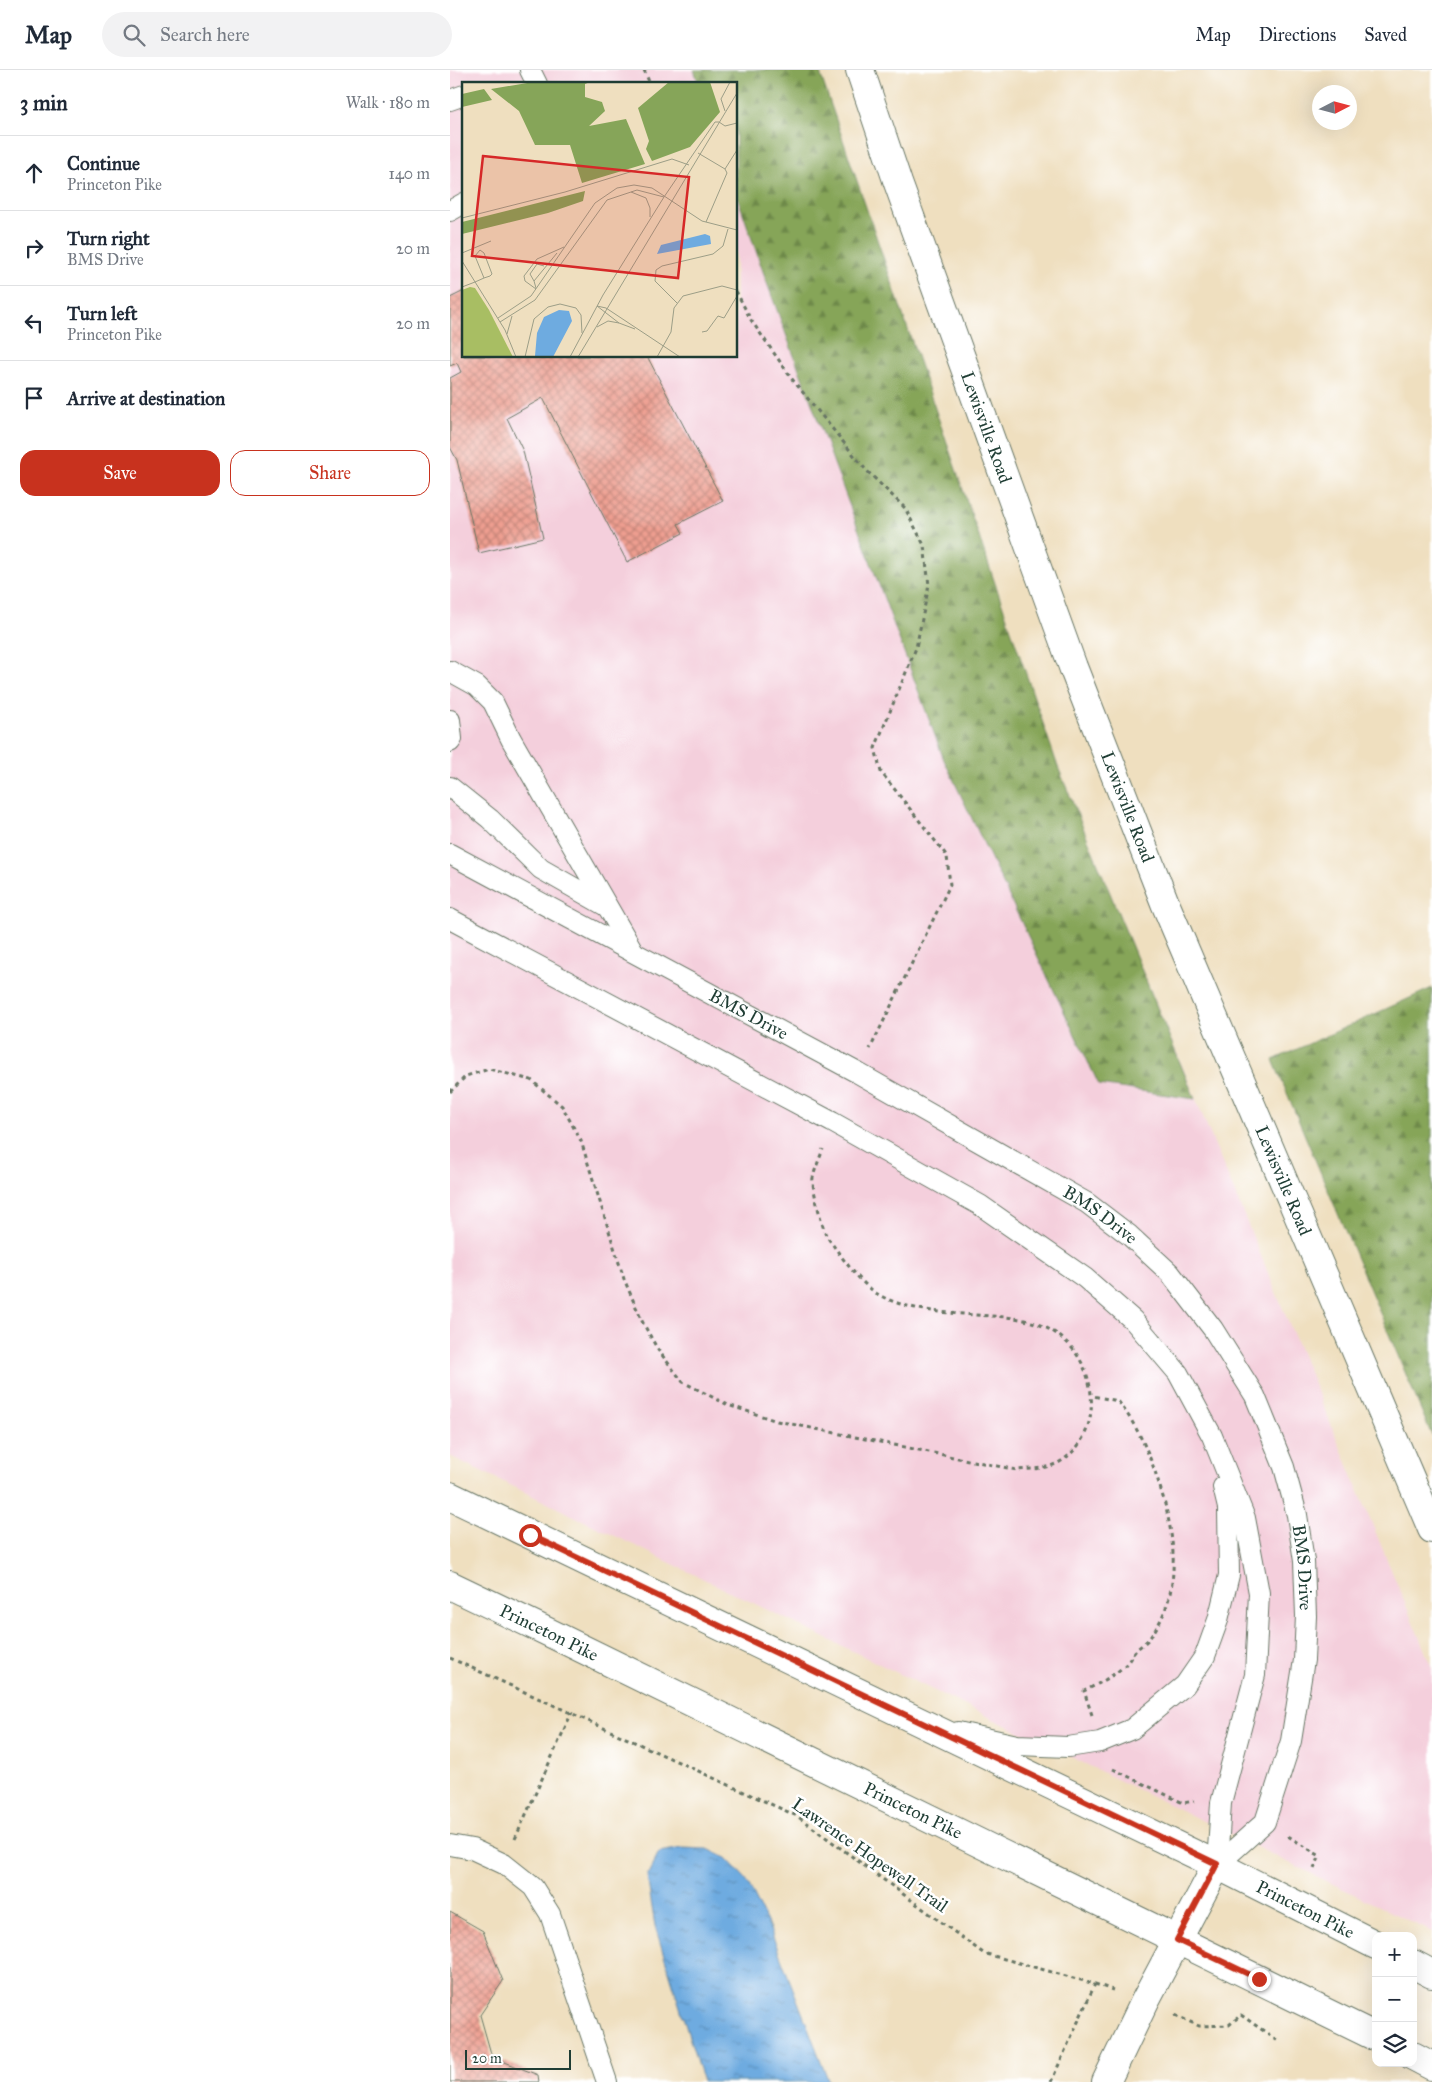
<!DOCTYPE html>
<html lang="en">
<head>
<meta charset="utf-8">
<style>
  :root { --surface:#fff; --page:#f2f2f3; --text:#1f2937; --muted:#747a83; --line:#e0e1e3; --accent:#c8321e }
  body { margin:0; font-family:"IM FELL Great Primer",serif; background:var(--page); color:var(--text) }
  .controls { position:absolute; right:15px; bottom:15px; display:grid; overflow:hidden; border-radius:10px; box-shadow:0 5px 20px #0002 }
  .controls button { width:45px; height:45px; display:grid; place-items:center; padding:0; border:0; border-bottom:1px solid var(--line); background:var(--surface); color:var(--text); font:25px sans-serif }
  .compass { position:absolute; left:862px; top:15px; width:45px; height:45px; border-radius:50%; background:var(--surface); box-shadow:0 5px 20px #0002; rotate:84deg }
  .scale { position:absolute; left:15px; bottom:12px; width:106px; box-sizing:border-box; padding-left:5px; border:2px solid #1f3d34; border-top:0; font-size:14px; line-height:18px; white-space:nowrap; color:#1f3d34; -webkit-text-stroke:4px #fff; paint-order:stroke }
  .stop { position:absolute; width:15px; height:15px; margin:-11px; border:4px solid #c8321e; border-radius:50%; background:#fff }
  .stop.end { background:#c8321e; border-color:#fff; box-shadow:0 1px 5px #0008 }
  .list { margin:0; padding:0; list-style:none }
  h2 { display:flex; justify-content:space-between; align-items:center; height:65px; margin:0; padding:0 20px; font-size:21px }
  h2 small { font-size:16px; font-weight:400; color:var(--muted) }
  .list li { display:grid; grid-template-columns:32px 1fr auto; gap:15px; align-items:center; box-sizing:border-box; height:75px; padding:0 20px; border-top:1px solid var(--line) }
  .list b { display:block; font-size:19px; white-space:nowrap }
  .list p { margin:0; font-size:16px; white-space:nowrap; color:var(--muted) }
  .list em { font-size:16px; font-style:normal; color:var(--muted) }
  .actions { display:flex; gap:10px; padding:15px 20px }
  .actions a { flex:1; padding:11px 0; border:1px solid var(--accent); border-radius:15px; text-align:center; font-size:18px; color:var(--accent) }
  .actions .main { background:var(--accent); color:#fff }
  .icon { flex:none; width:28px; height:28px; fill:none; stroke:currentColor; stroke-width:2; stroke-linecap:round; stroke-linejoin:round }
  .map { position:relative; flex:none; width:982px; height:2012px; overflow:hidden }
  header { display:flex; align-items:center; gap:30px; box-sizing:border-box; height:70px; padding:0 25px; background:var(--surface); border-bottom:1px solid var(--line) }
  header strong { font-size:24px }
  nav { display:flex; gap:28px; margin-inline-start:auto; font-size:18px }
  .search { width:350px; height:45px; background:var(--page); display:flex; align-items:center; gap:12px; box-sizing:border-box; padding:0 18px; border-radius:28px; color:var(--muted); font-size:19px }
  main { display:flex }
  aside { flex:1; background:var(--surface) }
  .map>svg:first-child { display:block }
  .built { fill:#f4cfdc; fill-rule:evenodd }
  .forest { fill:url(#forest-firs); stroke:#527146 }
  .water { fill:url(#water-ripples); stroke:#46748a }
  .building { fill:url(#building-cross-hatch) }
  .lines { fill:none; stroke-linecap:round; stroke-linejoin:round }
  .service-casing { stroke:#687665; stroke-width:22 }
  .minor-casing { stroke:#687665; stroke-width:30 }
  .tertiary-casing { stroke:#687665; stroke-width:30 }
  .secondary-casing { stroke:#687665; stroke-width:30 }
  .path { stroke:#687665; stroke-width:3; stroke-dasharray:4 4; stroke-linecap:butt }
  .service { stroke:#fff; stroke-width:20 }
  .minor { stroke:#fff; stroke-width:28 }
  .tertiary { stroke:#fff; stroke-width:28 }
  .secondary { stroke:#fff; stroke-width:28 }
  .route { stroke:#c8321e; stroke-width:6 }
  .labels { text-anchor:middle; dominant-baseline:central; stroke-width:5; stroke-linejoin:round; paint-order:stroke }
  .street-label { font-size:18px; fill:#1f3d34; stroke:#fff }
  .inset-road { fill:none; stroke:#9c9e87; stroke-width:1 }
  .view { fill:#d62828; fill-opacity:0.15; stroke:#d62828; stroke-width:2.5 }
  .inset-edge { fill:none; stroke:#1f3d34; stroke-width:2.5 }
</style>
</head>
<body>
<header>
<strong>Map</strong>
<div class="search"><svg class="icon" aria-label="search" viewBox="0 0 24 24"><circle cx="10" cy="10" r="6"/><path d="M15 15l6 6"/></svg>Search here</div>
<nav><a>Map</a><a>Directions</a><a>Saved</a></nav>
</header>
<main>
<aside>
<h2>3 min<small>Walk · 180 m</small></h2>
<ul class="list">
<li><svg class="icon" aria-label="ahead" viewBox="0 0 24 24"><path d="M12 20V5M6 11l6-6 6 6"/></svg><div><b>Continue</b><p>Princeton Pike</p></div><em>140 m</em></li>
<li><svg class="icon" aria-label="right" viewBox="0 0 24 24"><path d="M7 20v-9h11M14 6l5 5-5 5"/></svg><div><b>Turn right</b><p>BMS Drive</p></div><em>20 m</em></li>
<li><svg class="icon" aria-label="left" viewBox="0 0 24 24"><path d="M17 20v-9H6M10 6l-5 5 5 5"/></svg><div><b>Turn left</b><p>Princeton Pike</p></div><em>20 m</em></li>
<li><svg class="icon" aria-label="arrive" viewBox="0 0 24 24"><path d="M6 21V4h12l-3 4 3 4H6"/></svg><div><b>Arrive at destination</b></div></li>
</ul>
<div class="actions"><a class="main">Save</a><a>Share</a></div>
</aside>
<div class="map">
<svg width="982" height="2012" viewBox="0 0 982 2012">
  <defs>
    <pattern id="forest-firs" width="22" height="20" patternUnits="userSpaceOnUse" patternTransform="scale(1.25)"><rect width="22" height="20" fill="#86a559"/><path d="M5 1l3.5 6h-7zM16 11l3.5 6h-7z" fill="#6d884a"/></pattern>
    <pattern id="water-ripples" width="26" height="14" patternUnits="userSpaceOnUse" patternTransform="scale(1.25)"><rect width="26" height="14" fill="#6eabe0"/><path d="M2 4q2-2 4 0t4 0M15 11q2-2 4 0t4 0" fill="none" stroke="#5a8cb6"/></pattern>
    <pattern id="building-cross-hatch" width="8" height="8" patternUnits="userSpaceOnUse" patternTransform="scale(1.25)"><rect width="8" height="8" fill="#ee9e90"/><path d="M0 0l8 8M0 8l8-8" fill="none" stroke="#c08276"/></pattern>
  </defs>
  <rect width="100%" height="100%" fill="#fff"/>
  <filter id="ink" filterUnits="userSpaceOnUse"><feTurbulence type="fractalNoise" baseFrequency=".02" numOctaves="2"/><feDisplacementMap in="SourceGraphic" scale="10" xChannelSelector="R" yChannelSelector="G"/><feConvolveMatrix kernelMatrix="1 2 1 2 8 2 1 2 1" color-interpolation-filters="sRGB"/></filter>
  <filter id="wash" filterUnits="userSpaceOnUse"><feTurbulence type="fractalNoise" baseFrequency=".0096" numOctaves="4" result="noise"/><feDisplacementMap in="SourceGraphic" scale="20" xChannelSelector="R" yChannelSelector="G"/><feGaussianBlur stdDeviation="1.12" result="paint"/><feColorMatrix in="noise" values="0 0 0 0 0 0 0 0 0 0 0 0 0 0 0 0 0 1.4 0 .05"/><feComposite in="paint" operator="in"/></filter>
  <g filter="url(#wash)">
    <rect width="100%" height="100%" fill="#efdfbf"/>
    <path class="built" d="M0 0H369L608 697 982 1598V1862L0 1386ZM14 14H286V286H14Z"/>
    <path class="forest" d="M244 0H369L608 697 745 1029 649 1015 494 690 317 213 286 123V14H249Z
      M982 918V1366L823 990Z"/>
    <path class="water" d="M232 1778 258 1779 276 1788 296 1809 318 1854 379 2012H253L205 1856 197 1806 209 1782Z"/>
    <g id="blocks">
      <path class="building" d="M14 221V286H197L273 431 228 454 233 463 177 492 93 328 57 348 73 381 93 468 29 483 7 390 0 377V308L11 302 7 293 0 296V228Z
        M0 1842 33 1861 53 1911 30 1945 42 1987 88 2005 89 2012H0Z"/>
    </g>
  </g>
  <g filter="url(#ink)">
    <use href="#blocks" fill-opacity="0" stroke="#687665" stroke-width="1"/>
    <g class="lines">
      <defs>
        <g id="service">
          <path d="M80 0 87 14"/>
          <path d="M0 30 14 25"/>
          <path d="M0 141 14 133"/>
          <path d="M0 601 27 616 43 632 61 669 183 881"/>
          <path d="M0 650 2 669 0 672"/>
          <path d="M0 717 40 749 91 799 156 836"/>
          <path id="s1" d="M0 784 408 1003 637 1133 679 1165 720 1203 763 1259 805 1326 834 1397 847 1445 854 1491 856 1546 854 1590 841 1671 815 1752 767 1795"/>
          <path d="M0 849 382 1052 530 1135 635 1208 683 1250 728 1303 762 1366 795 1448 809 1523 805 1605 771 1733 767 1795"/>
          <path d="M508 1662 567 1675 618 1677 650 1672 682 1659 735 1615 755 1586 768 1550 779 1505 778 1438 773 1417"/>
          <path d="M0 1775 22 1779 54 1794 83 1817 100 1844 157 2012"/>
        </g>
        <path id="minor" d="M656 2012 695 1931 767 1795"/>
        <g id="tertiary">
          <path id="s2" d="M410 0 448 113 623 597 715 833 982 1459"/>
        </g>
        <g id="secondary">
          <path id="s3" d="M0 1426 767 1795 926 1875"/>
          <path id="s4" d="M0 1515 98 1562 926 1967"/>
          <path d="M963 1894 982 1904"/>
          <path d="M963 1986 982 1996"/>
        </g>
      </defs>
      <use href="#service" class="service-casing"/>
      <use href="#minor" class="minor-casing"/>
      <use href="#tertiary" class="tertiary-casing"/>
      <use href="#secondary" class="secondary-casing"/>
      <path class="path" d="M194 0 200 14
        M286 221 301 250 342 309 416 400 455 438 474 475 479 515 466 578 425 678 431 702 497 786 500 815 420 979
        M0 1022 16 1006 39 999 81 1010 112 1036 131 1071 174 1209 192 1251 208 1280 233 1312 278 1335 327 1351 567 1400C581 1399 595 1399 608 1393 656 1366 649 1294 608 1265 588 1250 563 1247 540 1246 503 1243 466 1243 433 1227 414 1218 395 1192 383 1175 380 1171 377 1167 375 1163 372 1154 361 1114 363 1108 365 1098 370 1088 373 1079
        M0 1588 347 1746 533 1883 645 1914 601 2012
        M642 1645 634 1621C648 1614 662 1607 673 1597 679 1592 682 1585 687 1579 692 1575 698 1571 701 1566 731 1525 726 1473 713 1427 703 1392 691 1361 668 1331L643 1326
        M663 1699 733 1733 744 1731
        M838 1766 870 1786 863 1801
        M65 1769 122 1642
        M645 1914 663 1920
        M725 1945 749 1956 779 1955 791 1945 828 1971"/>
      <use href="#service" class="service"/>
      <use href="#minor" class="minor"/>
      <use href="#tertiary" class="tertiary"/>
      <use href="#secondary" class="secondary"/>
    </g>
  </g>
  <g class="lines" filter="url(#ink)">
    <path class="route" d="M80 1465 767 1794 727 1870 809 1909"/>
  </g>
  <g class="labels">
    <g class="street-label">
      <text stroke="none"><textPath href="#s2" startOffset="379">Lewisville Road</textPath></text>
      <text stroke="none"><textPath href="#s2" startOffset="784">Lewisville Road</textPath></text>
      <text stroke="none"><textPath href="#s1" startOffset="339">BMS Drive</textPath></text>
      <text stroke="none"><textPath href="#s2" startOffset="1189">Lewisville Road</textPath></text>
      <text stroke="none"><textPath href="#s1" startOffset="744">BMS Drive</textPath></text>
      <text stroke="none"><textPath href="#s1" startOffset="1164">BMS Drive</textPath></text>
      <text stroke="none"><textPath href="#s4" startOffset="110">Princeton Pike</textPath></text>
      <text stroke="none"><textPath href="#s4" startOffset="515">Princeton Pike</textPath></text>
      <text transform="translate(420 1785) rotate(35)">Lawrence Hopewell Trail</text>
      <text stroke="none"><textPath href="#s3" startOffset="950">Princeton Pike</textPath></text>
    </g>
  </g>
  <g transform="translate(12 12)">
    <rect width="275" height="275" fill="#efdfbf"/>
    <path d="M8 205 13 206 27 228 51 275H0V208Z" fill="#a8be63"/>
    <path d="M71 0H128L123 2V15L140 20 143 29 127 44 164 37 183 82 120 101 108 63H73L57 29 29 7ZM207 0H248L258 30 228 65 190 79 184 67 187 59 176 26ZM22 7 30 18 0 25V12ZM123 109 121 119 86 131 0 152V140Z" fill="#86a559"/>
    <path d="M243 152 248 154 249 162 195 172 199 163ZM97 228 107 229 110 239 91 275 73 274 75 251 82 235Z" fill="#6eabe0"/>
    <path class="inset-road" d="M263 29 259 17 268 0M257 40 263 44 275 41M236 71 263 87M169 110 184 116 188 126V135M0 136 103 110 210 77 227 83M244 140 265 91 263 87 275 68M0 171 29 159M0 179 43 248 54 275M72 199 68 192 75 182 82 184M0 205 13 200 22 196 28 194 30 192 22 171 18 168 13 174 22 196M74 206 72 199 95 171M74 207 63 199 62 194 75 177 102 165M215 221 193 199 194 188 200 184 251 172 261 164 266 147M135 224 144 226 218 275M135 224 157 241 173 247M36 236 69 214 133 121 155 106 172 103 190 106 240 139 275 148M38 240 73 218 145 118 175 108 202 115M135 245 146 239 157 241M240 250 245 249 256 234 262 236 275 214M45 252 50 234M63 275 72 237 86 225 98 222 114 226 119 233 120 251M108 275 141 213 202 115 253 40H257M116 275 275 11M195 275 209 250 212 226 221 214 260 204 275 208"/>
    <path class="view" d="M21 74 227 95 216 196 10 174Z"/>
    <rect width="275" height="275" class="inset-edge"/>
  </g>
</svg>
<div class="controls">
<button>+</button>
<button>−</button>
<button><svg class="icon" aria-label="layers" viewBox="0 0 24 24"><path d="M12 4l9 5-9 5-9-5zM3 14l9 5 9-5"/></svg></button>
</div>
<svg class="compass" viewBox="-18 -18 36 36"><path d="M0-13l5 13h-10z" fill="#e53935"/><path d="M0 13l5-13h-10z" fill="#747a83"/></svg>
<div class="scale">20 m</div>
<div class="stop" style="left:80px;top:1465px"></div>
<div class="stop end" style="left:809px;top:1909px"></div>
</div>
</main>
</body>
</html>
